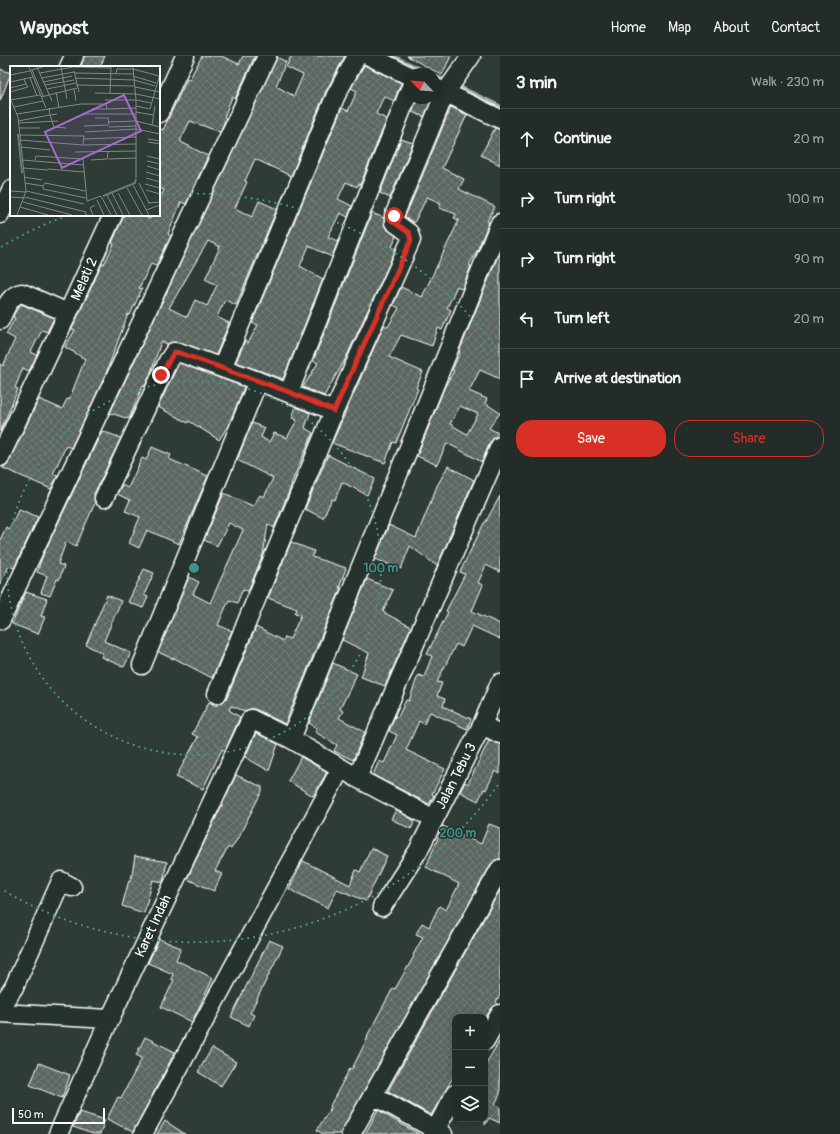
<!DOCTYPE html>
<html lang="en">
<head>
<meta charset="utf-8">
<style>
  :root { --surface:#232c28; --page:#2b3430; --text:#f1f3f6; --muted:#a3a7a8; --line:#404845; --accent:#d93025 }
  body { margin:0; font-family:Pangolin,sans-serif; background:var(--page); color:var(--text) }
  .controls { position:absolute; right:12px; bottom:12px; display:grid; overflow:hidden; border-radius:8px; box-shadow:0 2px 10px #0003 }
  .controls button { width:36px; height:36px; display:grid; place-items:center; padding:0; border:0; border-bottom:1px solid var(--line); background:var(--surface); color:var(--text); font:20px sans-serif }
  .compass { position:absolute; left:404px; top:12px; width:36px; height:36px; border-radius:50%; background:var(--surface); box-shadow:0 2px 10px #0003; rotate:295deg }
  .scale { position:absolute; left:12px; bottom:10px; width:93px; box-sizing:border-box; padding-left:4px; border:2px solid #fff; border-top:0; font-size:11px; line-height:14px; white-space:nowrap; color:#fff; -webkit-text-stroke:3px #26332d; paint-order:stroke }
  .stop { position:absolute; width:12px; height:12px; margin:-9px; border:3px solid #d93025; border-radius:50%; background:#fff }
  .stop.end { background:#d93025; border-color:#fff; box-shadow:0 1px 4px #0008 }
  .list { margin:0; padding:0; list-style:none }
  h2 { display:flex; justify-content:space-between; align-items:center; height:52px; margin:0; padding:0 16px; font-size:17px }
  h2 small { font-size:13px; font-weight:400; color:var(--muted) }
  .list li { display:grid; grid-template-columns:26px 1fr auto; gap:12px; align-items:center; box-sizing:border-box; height:60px; padding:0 16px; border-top:1px solid var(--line) }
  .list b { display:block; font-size:15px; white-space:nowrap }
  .list em { font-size:13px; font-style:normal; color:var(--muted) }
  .actions { display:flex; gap:8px; padding:12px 16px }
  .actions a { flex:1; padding:9px 0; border:1px solid var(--accent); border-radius:16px; text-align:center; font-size:14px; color:var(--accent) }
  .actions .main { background:var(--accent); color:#fff }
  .icon { flex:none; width:22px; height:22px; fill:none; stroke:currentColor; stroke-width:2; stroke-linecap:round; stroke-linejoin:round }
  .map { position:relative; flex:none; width:500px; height:1078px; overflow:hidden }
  header { display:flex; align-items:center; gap:24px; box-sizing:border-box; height:56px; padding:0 20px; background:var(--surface); border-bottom:1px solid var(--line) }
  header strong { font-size:19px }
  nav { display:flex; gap:22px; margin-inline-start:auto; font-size:14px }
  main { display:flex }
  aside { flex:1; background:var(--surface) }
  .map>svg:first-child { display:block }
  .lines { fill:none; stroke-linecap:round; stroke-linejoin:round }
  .stream { stroke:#a9afac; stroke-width:3.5 }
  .building { fill:url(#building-cross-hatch); stroke:#fff; fill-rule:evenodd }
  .minor-casing { stroke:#fff; stroke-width:21 }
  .minor { stroke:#26332d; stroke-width:18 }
  .route { stroke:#d93025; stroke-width:5 }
  .ring { fill:none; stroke:#3f918b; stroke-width:2; stroke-dasharray:2 4 }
  .labels { text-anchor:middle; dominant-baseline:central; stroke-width:3; stroke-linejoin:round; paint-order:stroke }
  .street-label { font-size:14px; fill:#fff; stroke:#26332d }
  .inset-river { fill:none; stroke:#707975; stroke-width:2 }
  .inset-road { fill:none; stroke:#828986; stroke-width:1 }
  .view { fill:#a36bd2; fill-opacity:0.15; stroke:#a36bd2; stroke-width:2 }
  .inset-edge { fill:none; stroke:#fff; stroke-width:2 }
  .centre { fill:#3f918b; stroke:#26332d; stroke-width:2 }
  .ring-label { font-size:12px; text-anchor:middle; font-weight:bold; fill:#3f918b; stroke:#26332d; stroke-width:3; stroke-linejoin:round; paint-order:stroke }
</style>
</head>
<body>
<header>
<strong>Waypost</strong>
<nav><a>Home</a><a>Map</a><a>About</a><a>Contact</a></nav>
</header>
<main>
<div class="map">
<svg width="500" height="1078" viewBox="0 0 500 1078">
  <defs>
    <pattern id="building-cross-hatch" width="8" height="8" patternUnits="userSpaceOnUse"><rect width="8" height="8" fill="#5b6661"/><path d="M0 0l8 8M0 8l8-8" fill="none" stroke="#747d79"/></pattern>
  </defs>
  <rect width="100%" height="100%" fill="#2f3b35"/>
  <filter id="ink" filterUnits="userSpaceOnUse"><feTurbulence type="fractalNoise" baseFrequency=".025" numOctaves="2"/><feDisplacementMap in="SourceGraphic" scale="8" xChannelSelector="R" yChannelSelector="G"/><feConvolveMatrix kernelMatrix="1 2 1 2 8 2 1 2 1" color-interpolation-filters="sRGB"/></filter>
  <g filter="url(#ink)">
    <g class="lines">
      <path class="stream" d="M393 0 432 18
        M434 19 447 25
        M456 29 500 50"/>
    </g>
    <path class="building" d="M84 0H105L100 11H81Z
      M202 0H221L239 8 243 0H255L235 43 232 41 224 61 226 62 220 76 190 65 181 83V86L208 100 186 148 181 146 168 178 171 180 156 210 151 208 139 232 142 233 130 259 128 258 105 320 71 392 66 390 53 418 58 419 51 433 3 412 9 405 39 343 62 353 67 343 69 344 85 303 65 291 75 274 72 273 102 208H104L114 188 112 187 124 159H140L150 163 152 159H159V145L164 134 159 132V72L163 74 187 23 189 24Z
      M291 0H345L326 35 291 120 255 103 245 125 247 126 235 152 252 161 259 145 277 153 236 249 225 244 217 261 229 267 216 299 183 287 175 286 168 288 161 286 150 319 145 330 143 329 129 363 110 357 277 1 286 6 276 30 294 40 303 19 286 11ZM208 185 220 191 205 223 217 229 207 250 195 244 187 261 169 252Z
      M407 0H451L442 19Z
      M364 9 401 27 394 45 384 40 376 58 387 63 360 129 358 128 357 131 346 126 338 143 352 150 348 161 340 157 328 181 338 185 332 201 309 190 300 210 323 223 283 323 236 306 245 285 248 287 258 269 252 267 342 52 348 55 357 35 351 32Z
      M0 13 11 17 0 45Z
      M418 42H432L424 61 412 56Z
      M451 51 467 59 442 112 464 123 459 133 495 151 487 165 489 166 477 195 469 209 471 210 462 233 457 230 447 252 451 254 442 274 438 272 432 290 401 279 389 301 423 316 416 332 418 333 396 387 393 386 385 407 332 387 384 269 388 271 399 252 393 249 401 231 422 241 459 164 454 162 456 158 439 152 441 147 427 141 414 167 405 161Z
      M495 72 500 73V109L481 99Z
      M401 83 413 87 390 142 380 137Z
      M372 157 384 162 385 171 396 180 392 191 396 193 345 304 324 340 303 331 318 307 313 305Z
      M500 195V323L480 314 469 335 487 343 485 347 500 357 489 372 498 377 490 386 482 406 447 387 437 409 417 400 445 330 454 315 452 314 460 297 459 296ZM460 350 478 358 467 378 450 368Z
      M21 248 54 262 47 276 42 274 31 296 37 299 29 315 23 312 15 332 18 333 0 376V308L3 310 15 283 6 278 15 262 13 261 15 256Z
      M179 307 244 331 229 368 219 384 189 365 188 367 158 351Z
      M296 351 310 357 305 372 313 377 291 428H292L274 472 268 468 263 499 248 535 243 533 237 547 229 544 218 569 232 575 212 622 174 602 173 603 158 596 189 521 199 526 193 538 210 547 243 474 229 467 217 490 204 484 224 437 253 450 260 439 264 441 273 422 237 404 252 367 265 372 261 381 269 386 274 377 287 382 297 364 292 362Z
      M102 375 121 382 94 438 95 447 76 490 66 486 58 508 64 510 59 524 57 523 50 540 41 537 47 520 37 516 43 499Z
      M152 391 171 399 169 403 208 420 179 488 147 474 139 492 129 487 140 461 125 455 130 444 117 438 122 429 128 432 142 402 146 404Z
      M328 399 375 423 367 439 342 426 335 444 332 443 323 462 305 453Z
      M448 410 474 424 437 510 410 490 401 513 375 503 389 469 416 482 437 430Z
      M500 440V516L486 509 478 527 483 529 472 555 500 568V583L472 570 462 591 456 588 437 626 442 627 437 640 445 643 443 650 471 663 467 673 430 656 424 668 419 665 406 694 445 713 432 738 434 739 429 748 373 719 379 705 384 707 397 679 389 675 395 660 398 661 406 644 409 645 418 619 424 621 432 600 427 598 448 556 446 555 465 518 460 516 484 467H485Z
      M19 453 38 461 14 512 9 510 0 528V484L6 471 9 473Z
      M291 486 314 495 312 501 346 512 339 532H341L285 668 255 653H250L245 655 231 650 229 654 240 661 225 695 222 693 203 733 176 721 198 681 192 678 209 646 216 650 227 642 256 571 283 585 285 581 290 583 301 559 295 557 297 553 268 542Z
      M144 513 154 517 144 539 148 541 143 552 128 546Z
      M367 523 393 534 383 556 411 571 385 630 361 621 369 597 342 584Z
      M26 536 47 543 41 560 45 561 38 578 12 568Z
      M107 539 121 545 104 585 131 597 124 611 101 601 103 597 86 589Z
      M333 607 357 618 340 653 343 655 339 662 365 676 353 704 334 695 337 689 315 676 317 672 309 667Z
      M256 677 278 688 269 715 245 701Z
      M489 684 500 688V718L495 715 486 734 484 733 478 745 460 736 465 726 468 728Z
      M301 701 327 716 313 740 288 725Z
      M236 719 262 731V735L239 780 231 793 228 791 215 815 222 818 214 835 187 823Z
      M396 754 415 765 411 773 391 763Z
      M489 768 500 772V803L495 804 491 808 340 1078H323L317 1074 331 1051 330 1050 350 1012 352 1013 368 981 367 980 393 932 395 933 414 900 413 899 423 881 416 878 422 867 429 871 439 850 446 854 459 828 426 811 443 770 481 788Z
      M371 792 387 800 366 845 337 833 328 852 289 833 303 805 350 829 356 814 360 816Z
      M135 800 167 806 163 826 153 824 144 857 122 850 129 824H131Z
      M500 834V939L496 946 498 948 491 953 486 961H455V1024L452 1023 431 1059 388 1035Z
      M159 883 181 892 176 904 213 922 192 966 161 951 174 924 171 923 173 918 148 907Z
      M269 884 283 890 250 957 254 959 249 970 231 961Z
      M145 981 175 996 133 1076 107 1063 118 1041 121 1042 142 1002 136 999Z
      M500 984V1038L495 1048 500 1051V1067L489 1062 485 1069V1009Z
      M212 992 236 1006 221 1030 198 1016Z
      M39 1007 70 1019 62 1042 30 1029Z
      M378 1054 396 1065 419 1078H365Z
      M80 1056 105 1064 100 1078H93L73 1071Z
      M165 1065 185 1078H157Z"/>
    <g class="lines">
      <defs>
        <path id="minor" d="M369 0 410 20
          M69 11 74 0
          M434 31 500 63
          M159 57 185 0
          M0 158 11 134
          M0 264C5 253 9 239 22 237L68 257 113 159
          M222 312 336 39 357 0
          M289 336 410 33
          M0 401 68 257
          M104 442 168 305 174 296 181 297 258 325 334 355
          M1 564 267 0
          M142 609 258 325
          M217 638 334 355 411 184 409 177 394 166V160L445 37 471 0
          M482 669 500 678
          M291 683 500 167
          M357 722 434 763
          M382 851 418 795 482 669 500 627
          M0 957 1 950 14 931 61 825 72 831
          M0 957 109 963
          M485 985 500 958
          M373 1039 443 1078
          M58 1078 108 967 251 663 291 683 341 712
          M143 1078 341 712 357 722 500 390
          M351 1078 500 813
          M433 1078 455 1038"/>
      </defs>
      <use href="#minor" class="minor-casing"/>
      <use href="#minor" class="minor"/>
    </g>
  </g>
  <g class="lines" filter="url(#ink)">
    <path class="route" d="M161 319 174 296 180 297 289 336 334 355C359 298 386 241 411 184L409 177 394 166V160"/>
  </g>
  <g class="ring">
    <circle cx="194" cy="512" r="187"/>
    <path d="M498 729A374 374 0 0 1 1 833M1 191A374 374 0 0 1 69 159M161 139A374 374 0 0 1 498 295"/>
  </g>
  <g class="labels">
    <g class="street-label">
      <text transform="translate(84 223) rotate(-66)">Melati 2</text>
      <text transform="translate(456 720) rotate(-63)">Jalan Tebu 3</text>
      <text transform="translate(153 870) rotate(-65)">Karet Indah</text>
    </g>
  </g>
  <g transform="translate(10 10)">
    <rect width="150" height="150" fill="#2f3b35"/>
    <path class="inset-river" d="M8 68 12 107M93 130 125 117 126 113"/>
    <path class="inset-road" d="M19 1 36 42M27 1 42 35M51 1 57 33M21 4 33 1M22 4 33 30M64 5 69 26M30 7 63 1 101 2M64 7 123 8M106 8 107 3H123L149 10M0 9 20 5M123 10 146 17M20 12 27 30M32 12 64 6M65 12 124 14M124 14 145 20M0 16 23 11M34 16 62 10M35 19 64 14M66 19 124 20M125 21 150 26M0 22 16 18 14 13M37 23 66 17M64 23 66 35M0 26 18 21 16 18M46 26 49 41M85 27 126 28 150 33M100 27 101 1M31 31 67 22M0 32 8 51 16 125 7 149M0 34 30 29M95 34H126L141 37M126 40 140 43 150 8M4 41 33 35M39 42 40 49 47 48M82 43H97M126 46 143 49M7 48 71 38H96L97 43 126 42M73 48H126M85 52H98L99 58M8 55 40 49 44 61 56 62M98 56 126 55 150 61M8 57 48 55M142 59 145 40M74 60 99 59M99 61 126 60M9 62H30M75 66 126 63 150 68M10 69 74 70 73 78M74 73 126 71M138 73 150 75M10 74 73 79 126 78M138 76 150 78M11 81 40 84M65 86 126 85V34L123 1M137 90 150 93M98 93 126 92M12 94 73 99M25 94 26 90 73 93 77 135 91 130 101 149M81 94 97 93 98 86M137 95 150 98M137 100 150 104M13 102 38 104M38 103 74 106M136 106 150 110M14 111 32 114M126 112V85M136 112 150 116M15 117 33 120 35 117 75 125M129 117 139 137M135 118 150 122M123 119 139 149M33 120V123L76 132M117 122 132 149M136 124 150 128M0 125 16 126M16 125 74 138M102 127 113 149M108 127 120 149M97 129 107 149M0 131 15 132M15 131 76 146V149M87 134 94 149M13 136 62 149M138 137 150 136M10 141 38 149M136 144 150 139M83 149 80 142 85 139"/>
    <path class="view" d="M114 29 131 65 52 102 35 66Z"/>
    <rect width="150" height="150" class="inset-edge"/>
  </g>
  <circle cx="194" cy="512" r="6" class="centre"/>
  <g class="ring-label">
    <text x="381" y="516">100 m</text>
    <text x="458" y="781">200 m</text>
  </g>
</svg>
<div class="controls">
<button>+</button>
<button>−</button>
<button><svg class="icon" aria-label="layers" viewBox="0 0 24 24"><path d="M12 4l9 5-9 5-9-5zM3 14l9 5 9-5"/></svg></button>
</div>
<svg class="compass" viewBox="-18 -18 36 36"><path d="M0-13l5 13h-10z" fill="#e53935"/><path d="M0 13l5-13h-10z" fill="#a3a7a8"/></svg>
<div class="scale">50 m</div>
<div class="stop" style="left:394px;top:160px"></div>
<div class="stop end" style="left:161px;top:319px"></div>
</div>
<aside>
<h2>3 min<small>Walk · 230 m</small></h2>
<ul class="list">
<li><svg class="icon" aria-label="ahead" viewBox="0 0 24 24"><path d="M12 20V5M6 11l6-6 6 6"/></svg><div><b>Continue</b></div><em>20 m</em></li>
<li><svg class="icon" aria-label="right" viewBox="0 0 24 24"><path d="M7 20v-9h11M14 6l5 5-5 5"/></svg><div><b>Turn right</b></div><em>100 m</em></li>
<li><svg class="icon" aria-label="right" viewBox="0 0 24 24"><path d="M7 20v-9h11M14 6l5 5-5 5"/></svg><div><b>Turn right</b></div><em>90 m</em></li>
<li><svg class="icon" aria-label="left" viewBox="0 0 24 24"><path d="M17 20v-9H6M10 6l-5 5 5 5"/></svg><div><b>Turn left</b></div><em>20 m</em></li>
<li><svg class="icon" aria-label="arrive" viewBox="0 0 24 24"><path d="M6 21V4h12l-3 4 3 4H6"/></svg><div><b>Arrive at destination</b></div></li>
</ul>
<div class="actions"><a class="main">Save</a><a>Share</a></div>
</aside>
</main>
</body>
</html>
